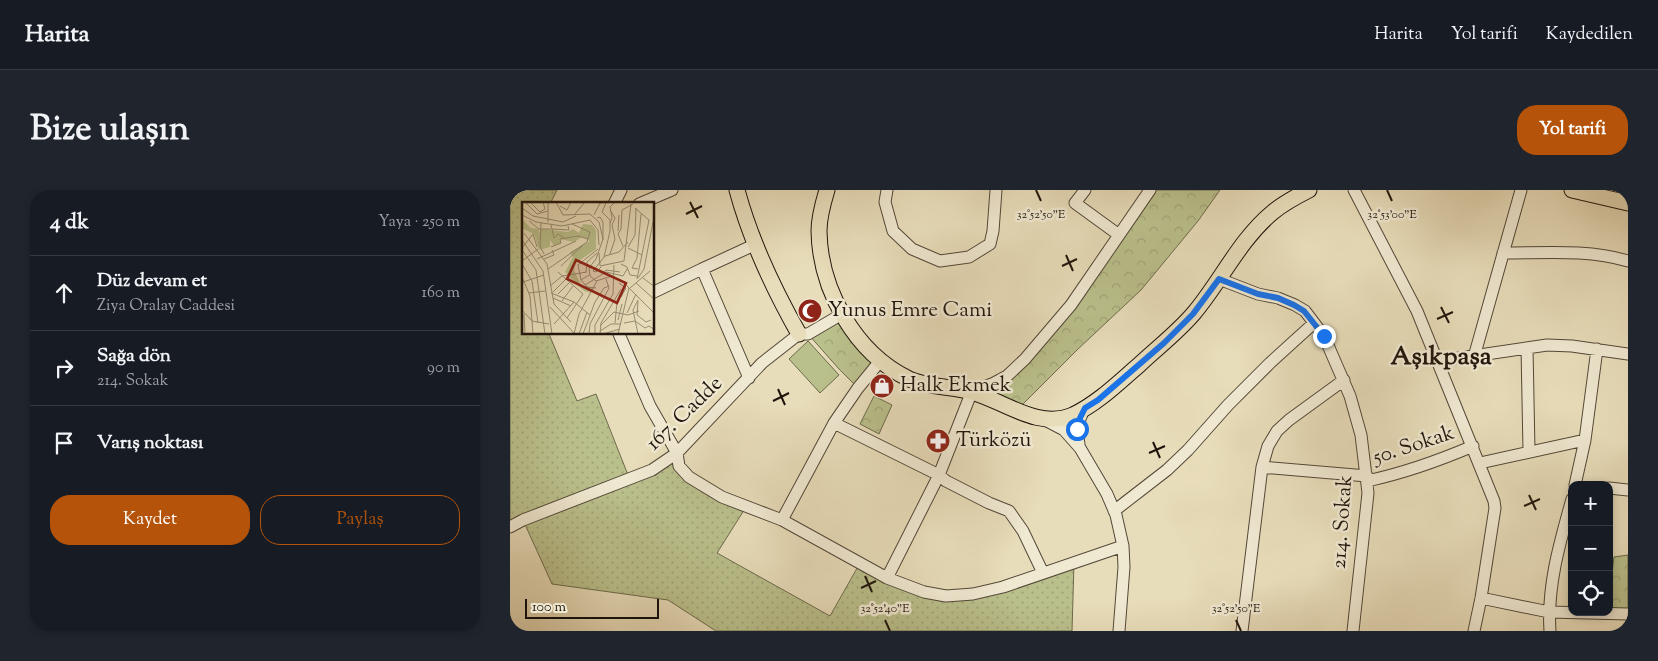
<!DOCTYPE html>
<html lang="tr">
<head>
<meta charset="utf-8">
<style>
  :root { --surface:#171b24; --page:#20242c; --text:#f1f3f6; --muted:#9ea1a6; --line:#363941; --accent:#b45309 }
  body { margin:0; font-family:"Sorts Mill Goudy",serif; background:var(--page); color:var(--text) }
  .controls { position:absolute; right:15px; bottom:15px; display:grid; overflow:hidden; border-radius:10px; box-shadow:0 2px 8px #0003 }
  .controls button { width:45px; height:45px; display:grid; place-items:center; padding:0; border:0; border-bottom:1px solid var(--line); background:var(--surface); color:var(--text); font:25px sans-serif }
  .scale { position:absolute; left:15px; bottom:12px; width:134px; box-sizing:border-box; padding-left:5px; border:2px solid #20150c; border-top:0; font-size:14px; line-height:18px; white-space:nowrap; color:#20150c; -webkit-text-stroke:4px #f0e9d2; paint-order:stroke }
  .stop { position:absolute; width:15px; height:15px; margin:-11px; border:4px solid #1a73e8; border-radius:50%; background:#fff }
  .stop.end { background:#1a73e8; border-color:#fff; box-shadow:0 1px 5px #0008 }
  .list { margin:0; padding:0; list-style:none }
  h2 { display:flex; justify-content:space-between; align-items:center; height:65px; margin:0; padding:0 20px; font-size:21px }
  h2 small { font-size:16px; font-weight:400; color:var(--muted) }
  .list li { display:grid; grid-template-columns:32px 1fr auto; gap:15px; align-items:center; box-sizing:border-box; height:75px; padding:0 20px; border-top:1px solid var(--line) }
  .list b { display:block; font-size:19px; white-space:nowrap }
  .list p { margin:0; font-size:16px; white-space:nowrap; color:var(--muted) }
  .list em { font-size:16px; font-style:normal; color:var(--muted) }
  .actions { display:flex; gap:10px; padding:15px 20px }
  .actions a { flex:1; padding:11px 0; border:1px solid var(--accent); border-radius:20px; text-align:center; font-size:18px; color:var(--accent) }
  .actions .main { background:var(--accent); color:#fff }
  .icon { flex:none; width:28px; height:28px; fill:none; stroke:currentColor; stroke-width:2; stroke-linecap:round; stroke-linejoin:round }
  .map { position:relative; flex:none; width:1118px; height:441px; overflow:hidden; border-radius:20px }
  header { display:flex; align-items:center; gap:30px; box-sizing:border-box; height:70px; padding:0 25px; background:var(--surface); border-bottom:1px solid var(--line) }
  header strong { font-size:24px }
  nav { display:flex; gap:28px; margin-inline-start:auto; font-size:18px }
  .intro { display:flex; align-items:center; justify-content:space-between; box-sizing:border-box; height:120px; padding:0 30px }
  h1 { margin:0; font-size:35px }
  .button { padding:12px 22px; border-radius:20px; background:var(--accent); color:#fff; font-size:18px; font-weight:700 }
  main { display:flex; gap:30px; padding:0 30px }
  aside { flex:1; background:var(--surface); border-radius:20px; box-shadow:0 2px 8px #0003 }
  .map>svg:first-child { display:block }
  .grass { fill:url(#grass-dots); stroke:#6d6a4c }
  .forest { fill:url(#forest-crowns); stroke:#6d6a4c }
  .garden { fill:#bac08c; stroke:#6d6a4c }
  .lines { fill:none; stroke-linecap:round; stroke-linejoin:round }
  .minor-casing { stroke:#524738; stroke-width:13 }
  .major-casing { stroke:#20150c; stroke-width:17 }
  .minor { stroke:#f0e9d2; stroke-width:11 }
  .major { stroke:#e8ddba; stroke-width:15 }
  .route { stroke:#1a73e8; stroke-width:6 }
  .ticks { fill:none; stroke:#20150c; stroke-width:2 }
  .labels { text-anchor:middle; dominant-baseline:central; stroke-width:5; stroke-linejoin:round; paint-order:stroke }
  .poi-label { font-size:21px; fill:#20150c; stroke:#f0e9d2; text-anchor:start }
  .street-label { font-size:21px; fill:#20150c; stroke:#f0e9d2 }
  .district-label { font-size:26px; font-weight:bold; fill:#20150c; stroke:#f0e9d2 }
  .inset-road { fill:none; stroke:#988d74; stroke-width:1 }
  .view { fill:#8f2418; fill-opacity:0.15; stroke:#8f2418; stroke-width:2.5 }
  .inset-edge { fill:none; stroke:#20150c; stroke-width:2.5 }
  .ticks-label { font-size:12px; text-anchor:middle; fill:#20150c; stroke:#f0e9d2; stroke-width:5; stroke-linejoin:round; paint-order:stroke }
</style>
</head>
<body>
<header>
<strong>Harita</strong>
<nav><a>Harita</a><a>Yol tarifi</a><a>Kaydedilen</a></nav>
</header>
<div class="intro"><h1>Bize ulaşın</h1><a class="button">Yol tarifi</a></div>
<main>
<aside>
<h2>4 dk<small>Yaya · 250 m</small></h2>
<ul class="list">
<li><svg class="icon" aria-label="ahead" viewBox="0 0 24 24"><path d="M12 20V5M6 11l6-6 6 6"/></svg><div><b>Düz devam et</b><p>Ziya Oralay Caddesi</p></div><em>160 m</em></li>
<li><svg class="icon" aria-label="right" viewBox="0 0 24 24"><path d="M7 20v-9h11M14 6l5 5-5 5"/></svg><div><b>Sağa dön</b><p>214. Sokak</p></div><em>90 m</em></li>
<li><svg class="icon" aria-label="arrive" viewBox="0 0 24 24"><path d="M6 21V4h12l-3 4 3 4H6"/></svg><div><b>Varış noktası</b></div></li>
</ul>
<div class="actions"><a class="main">Kaydet</a><a>Paylaş</a></div>
</aside>
<div class="map">
<svg width="1118" height="441" viewBox="0 0 1118 441">
  <defs>
    <pattern id="grass-dots" width="8" height="8" patternUnits="userSpaceOnUse" patternTransform="scale(1.25)"><rect width="8" height="8" fill="#bac08c"/><path d="M2 2h.1M6 6h.1" fill="none" stroke="#a0a478" stroke-width="1.8" stroke-linecap="round"/></pattern>
    <pattern id="forest-crowns" width="20" height="18" patternUnits="userSpaceOnUse" patternTransform="scale(1.25)"><rect width="20" height="18" fill="#bac08c"/><path d="M2 6a3 3 0 1 1 6 0M12 15a3 3 0 1 1 6 0" fill="none" stroke="#a0a478"/></pattern>
  </defs>
  <rect width="100%" height="100%" fill="#e8ddba"/>
  <filter id="stains"><feTurbulence type="fractalNoise" baseFrequency=".004" numOctaves="4"/><feColorMatrix values="0 0 0 0 .2 0 0 0 0 .09 0 0 0 0 .02 0 0 0 .5 -.17"/></filter>
  <radialGradient id="worn" r=".72"><stop offset=".6" stop-color="#630" stop-opacity="0"/><stop offset="1" stop-color="#630" stop-opacity=".3"/></radialGradient>
  <path class="grass" d="M0 0H47L40 14H14V144H39L67 211 86 204 120 290 167 263 169 276 236 317 207 363 320 426 350 373 414 402 463 404 564 373 562 441H206L158 410 42 394 13 330 0 337Z"/>
  <path class="forest" d="M640 0H710L688 31 631 100 568 159 506 221 462 201 515 169Z
    M332 124 371 170 348 198 329 179 298 144Z
    M364 206 382 215 369 244 350 234Z
    M1118 365V424L1099 422V406L1104 367Z"/>
  <path class="garden" d="M298 151 329 185 310 203 279 169Z"/>
  <g class="lines">
    <defs>
      <path id="minor" d="M377 0 375 12 383 41 402 59 430 71 459 67 480 54 483 41 486 0
        M575 0 565 13 609 45
        M844 0 907 121 984 311 985 318 971 408 964 441
        M104 14 111 0
        M129 14 162 0
        M993 63C1035 63 1078 59 1118 71
        M709 89 748 104 768 108 785 115 795 121 814 146 840 206 851 245 858 303 843 441
        M144 102 192 79
        M109 144 140 216 167 263 169 276 179 287 212 307 272 330
        M1017 158 1019 261
        M964 167 1011 0
        M371 170 348 198 324 233 272 330 377 388 414 402 436 406 463 404 493 397 613 356
        M929 171 1037 155 1062 156 1118 164
        M239 188 192 79 244 55
        M533 229 554 240 570 258 597 304 606 325 613 356 614 377 609 441
        M324 233 429 285 436 291 479 313 499 321 513 341 533 383
        M569 254C566 240 568 231 575 218
        M970 273 1075 250
        M752 277 857 286
        M857 291C894 283 928 271 963 256
        M1065 295 1075 250 1087 159
        M1099 298 1118 300
        M604 321 657 280 678 260 718 215 760 173 804 133
        M0 337 13 330 142 280 167 263 252 173 289 144H298L332 124
        M377 388 429 285 462 201 482 194 497 186 515 169 561 115 640 0
        M971 408 1039 422 1118 424
        M732 441 752 277 758 256 767 241 779 230 834 190
        M1040 441C1037 395 1050 352 1062 309"/>
      <path id="major" d="M227 0C241 52 263 98 289 144
        M317 0C313 13 309 28 309 41 310 100 345 163 399 189 419 198 442 196 462 202 494 211 528 240 563 225 588 213 608 193 629 175 647 158 668 142 684 123 711 91 730 49 763 22 774 13 787 6 799 0
        M1062 0 1118 13"/>
    </defs>
    <use href="#minor" class="minor-casing"/>
    <use href="#major" class="major-casing"/>
    <use href="#minor" class="minor"/>
    <use href="#major" class="major"/>
  </g>
  <g class="lines">
    <path class="route" d="M567 239 569 230 575 218 588 210 654 153 683 124 709 89 748 104 768 108 784 115 794 121 814 146"/>
  </g>
  <path class="ticks" d="M526 0 531 11M877 0 882 11M180 12 188 28M176 24 192 16M556 65 563 81M552 76 567 69M931 117 939 133M927 129 943 122M268 199 275 215M263 211 279 203M643 252 650 268M639 263 655 256M1019 305 1026 320M1014 316 1030 309M355 386 362 402M351 398 366 391M375 430 380 441M726 430 731 441"/>
  <defs>
    <symbol id="mosque-disc" viewBox="-11 -11 22 22"><circle r="9.5" fill="#8f2418" stroke="#f0e9d2"/><path d="M3.5-4.9A6 6 0 1 0 3.5 4.9A5 5 0 1 1 3.5-4.9Z" fill="#fff"/></symbol>
    <symbol id="shop-disc" viewBox="-11 -11 22 22"><circle r="9.5" fill="#8f2418" stroke="#f0e9d2"/><path d="M-5-2.5h2.3a2.7 3.5 0 0 1 5.4 0H5L5.5 6h-11ZM-1.5-2.5h3a1.5 2.3 0 0 0-3 0Z" fill="#fff"/></symbol>
    <symbol id="pharmacy-disc" viewBox="-11 -11 22 22"><circle r="9.5" fill="#8f2418" stroke="#f0e9d2"/><path d="M-2-6h4v4h4v4h-4v4h-4v-4h-4v-4h4Z" fill="#fff"/></symbol>
  </defs>
  <g fill-rule="evenodd">
    <use href="#mosque-disc" x="286" y="107" width="28" height="28"/>
    <use href="#shop-disc" x="358" y="182" width="28" height="28"/>
    <use href="#pharmacy-disc" x="414" y="237" width="28" height="28"/>
  </g>
  <g class="labels">
    <g class="poi-label">
      <text x="318" y="121">Yunus Emre Cami</text>
      <text x="390" y="196">Halk Ekmek</text>
      <text x="446" y="251">Türközü</text>
    </g>
    <g class="street-label">
      <text transform="translate(175 224) rotate(-44)">167. Cadde</text>
      <text transform="translate(904 256) rotate(-18)">50. Sokak</text>
      <text transform="translate(833 332) rotate(-86)">214. Sokak</text>
    </g>
    <g class="district-label">
      <text x="931" y="167">Aşıkpaşa</text>
    </g>
  </g>
  <g transform="translate(12 12)">
    <rect width="132" height="132" fill="#e8ddba"/>
    <path d="M0 17 9 26 17 27V32L19 27 46 30 51 27 57 31 61 22 70 23 74 28V47L54 61 52 68 59 83 71 86 69 91 62 89 43 70 51 55 48 50 68 39 60 35 52 40 38 37 39 41 32 44 28 38V45L17 48 12 32 0 26Z" fill="#bac08c"/>
    <path class="inset-road" d="M3 0 15 12 26 9M8 0 18 10 23 7 21 0M34 0 41 13 68 12 77 20 81 37 74 57 67 66 68 74 74 79 90 74 99 78 133 112M38 4 45 8 49 0M0 6 11 14 41 20 54 14M113 6 127 18M53 12 63 0M0 13 14 20 40 24 68 18 76 28 77 43M72 13 78 1 90 0M75 16 78 15 81 20V38M7 19 17 27H29M26 20V0M19 21 18 44 22 52M88 21 90 16 88 5 93 0M29 23 32 36 36 32 42 36M30 27 47 28 46 24M96 29 97 13M2 31 25 62 32 102 49 120M0 38 21 69 30 132M101 44 96 32 99 27 100 8 111 2M29 45 39 41 38 37 56 34 66 37M106 45 113 33 114 6M0 46 11 32 15 45M106 46 120 53M0 48 14 68 23 132M77 51 78 64 102 59 109 2M88 52 93 37 90 23 93 16 88 8M82 55 88 29V18L80 10 84 1M15 57 54 39M22 57 32 53 30 48M0 59 16 47M0 62 10 79 16 121M99 62 105 65 108 73 115 74M39 64 61 43M79 65 74 70 71 69 83 54 97 50 106 40M26 67 65 40 68 30 50 22M116 67 110 66 115 56 119 12M36 70 61 92 45 116M64 70 65 60 75 51M80 72 84 68 98 70M67 73 59 78 65 85 74 86M40 74 65 70M0 75 8 94 11 132M116 76 122 67 131 20M121 76 133 85M115 77 127 18M59 78 56 63 76 47M1 80 22 73M97 81 104 86 99 95M114 81 133 98M63 83 84 70 101 74 105 67M28 84 40 74M108 86 128 69M31 90 44 77M7 91 23 89M29 91 52 100 68 113M36 92 47 81M31 96 49 104M40 99 51 84M116 99 115 113 124 120 129 118M28 105 52 131M0 108 10 119 27 122M105 111 114 92M2 112 3 132M96 118 100 102M93 121 95 100M102 121 113 119 123 126 127 124 133 128M32 122 52 100M78 124 92 110 106 113 117 109M78 129 89 122H99M52 132 57 112 75 79M57 132 65 110M61 132 73 100 82 86 87 84M67 132 68 122 87 86 84 77M73 132V123L91 92 92 63M78 132 79 121 99 87M81 132 98 127M96 132 107 86M116 132 111 108 116 98"/>
    <path class="view" d="M54 58 104 81 95 101 45 77Z"/>
    <rect width="132" height="132" class="inset-edge"/>
  </g>
  <g class="ticks-label">
    <text x="531" y="28">32°52'50"E</text>
    <text x="882" y="28">32°53'00"E</text>
    <text x="375" y="422">32°52'40"E</text>
    <text x="726" y="422">32°52'50"E</text>
  </g>
  <rect width="100%" height="100%" filter="url(#stains)"/>
  <rect width="100%" height="100%" fill="url(#worn)"/>
</svg>
<div class="controls">
<button>+</button>
<button>−</button>
<button><svg class="icon" aria-label="locate" viewBox="0 0 24 24"><circle cx="12" cy="12" r="6"/><path d="M12 2v4M12 18v4M2 12h4M18 12h4"/></svg></button>
</div>
<div class="scale">100 m</div>
<div class="stop" style="left:567px;top:239px"></div>
<div class="stop end" style="left:814px;top:146px"></div>
</div>
</main>
</body>
</html>
